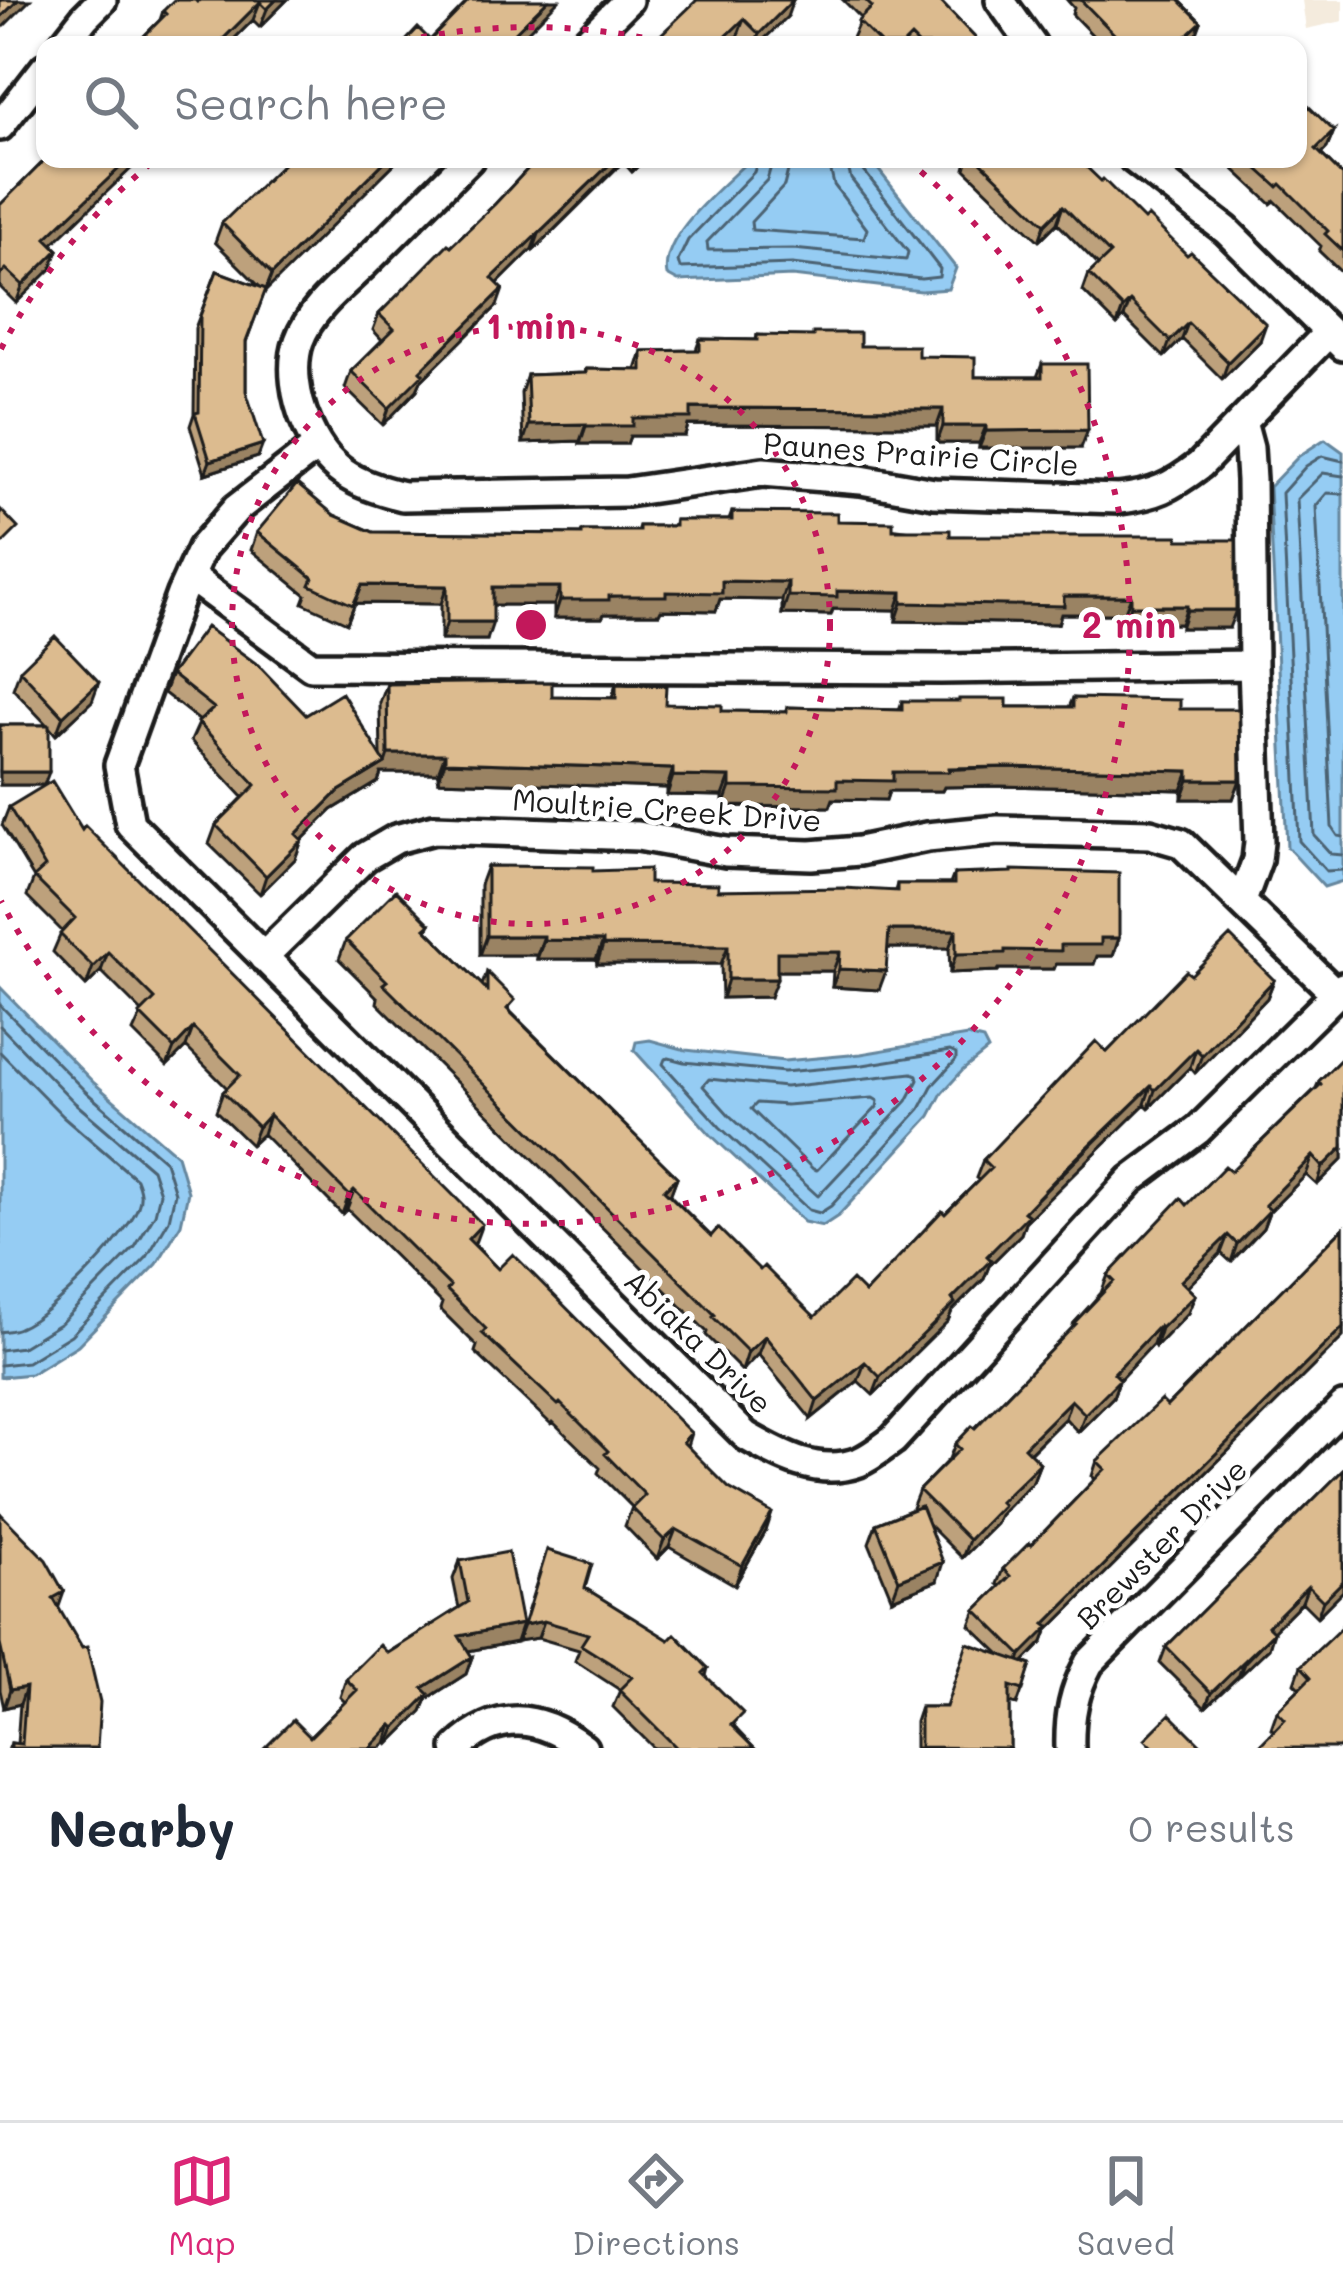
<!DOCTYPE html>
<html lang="en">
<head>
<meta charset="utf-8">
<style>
  :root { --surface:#fff; --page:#f6f6f7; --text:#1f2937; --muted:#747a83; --line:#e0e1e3; --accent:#db2777 }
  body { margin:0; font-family:Mali,sans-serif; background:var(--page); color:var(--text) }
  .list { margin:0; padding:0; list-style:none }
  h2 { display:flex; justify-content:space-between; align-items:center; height:156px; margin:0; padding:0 48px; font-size:51px }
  h2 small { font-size:39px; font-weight:400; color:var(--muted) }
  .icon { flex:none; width:66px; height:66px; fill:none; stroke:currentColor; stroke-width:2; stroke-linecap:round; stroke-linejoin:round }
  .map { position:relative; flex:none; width:1343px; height:1748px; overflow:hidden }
  .search { position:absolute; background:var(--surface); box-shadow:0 3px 9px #0004; left:36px; right:36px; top:36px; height:132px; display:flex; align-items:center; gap:30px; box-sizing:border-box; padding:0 42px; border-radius:24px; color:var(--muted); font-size:45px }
  .sheet { height:372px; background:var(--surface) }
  nav { display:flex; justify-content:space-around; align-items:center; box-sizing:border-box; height:168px; border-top:3px solid var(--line); background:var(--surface); font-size:33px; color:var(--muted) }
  nav a { display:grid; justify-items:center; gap:6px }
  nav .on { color:var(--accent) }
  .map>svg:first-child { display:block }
  .built { fill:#f4ebdd }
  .water { fill:#95ccf3; stroke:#65869d; stroke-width:3 }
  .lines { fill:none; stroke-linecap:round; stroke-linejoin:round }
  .shore { stroke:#4c6272; stroke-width:3 }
  .minor-casing { stroke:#1c1c1c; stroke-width:36 }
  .minor { stroke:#fff; stroke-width:27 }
  .wall { fill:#bda17b; stroke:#1c1c1c; stroke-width:3 }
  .shaded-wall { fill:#9a8364; stroke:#1c1c1c; stroke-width:3 }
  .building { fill:#dcbb8f; stroke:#1c1c1c; stroke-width:3 }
  .ring { fill:none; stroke:#c2185b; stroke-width:6; stroke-dasharray:6 12 }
  .labels { text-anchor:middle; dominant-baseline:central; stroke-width:10; stroke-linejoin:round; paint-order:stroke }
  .street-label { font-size:30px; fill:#1c1c1c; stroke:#fff }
  .centre { fill:#c2185b; stroke:#fff; stroke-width:6 }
  .ring-label { font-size:36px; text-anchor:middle; font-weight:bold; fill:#c2185b; stroke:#fff; stroke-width:10; stroke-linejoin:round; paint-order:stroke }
</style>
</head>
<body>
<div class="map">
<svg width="1343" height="1748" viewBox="0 0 1343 1748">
  <rect width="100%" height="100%" fill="#fff"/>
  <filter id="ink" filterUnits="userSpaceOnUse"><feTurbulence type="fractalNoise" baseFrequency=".00833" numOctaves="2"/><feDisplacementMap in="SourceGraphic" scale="24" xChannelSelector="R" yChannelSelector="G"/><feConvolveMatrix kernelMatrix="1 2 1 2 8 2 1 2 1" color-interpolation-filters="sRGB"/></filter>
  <g filter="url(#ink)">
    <path class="built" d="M1302 0H1343V21L1306 29Z"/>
    <path class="water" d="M750 159H870L956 268 948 289 921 291 792 276 678 281 667 275C659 236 723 186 750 159Z
      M1325 439 1343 452V881L1324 887 1287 847 1269 487 1299 456Z
      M0 987 94 1083 177 1155 188 1192 181 1224 157 1264 78 1345 31 1374 0 1377Z
      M967 1036 983 1040 988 1050 963 1070 942 1093 930 1116 838 1216 823 1226 804 1222 711 1135 634 1050 636 1042 650 1040 686 1050 784 1061 861 1054Z"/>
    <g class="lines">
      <path class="shore" d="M758 159 754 172 688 240 678 261 680 268 792 264 921 279 939 277 940 269 864 171 861 159
        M773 159 767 180 707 242 708 250 793 249 906 260 908 252 851 179 846 159
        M791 159 784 186 751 222 752 230 864 238 867 229 834 185 828 159
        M1343 461 1322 456 1306 466 1282 493 1299 841 1326 871 1343 870
        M1343 476 1323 473 1297 499 1314 835 1331 854 1343 855
        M1343 494 1327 493 1316 506 1332 827 1338 836 1343 837
        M0 1005 86 1092 165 1161 175 1193 169 1220 147 1257 71 1335 27 1362 0 1365
        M0 1026 75 1103 152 1169 160 1193 155 1214 135 1247 61 1323 22 1347 0 1350
        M950 1051 956 1054V1060L932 1086 920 1109 831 1206 820 1213 809 1210 720 1127 663 1064 665 1059 669 1058 684 1062 784 1072 863 1065Z
        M0 1052 63 1116 136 1179C140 1189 142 1197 138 1207 125 1239 51 1315 19 1328 13 1331 6 1331 0 1332
        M912 1073 917 1075 918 1080 907 1101 818 1196 730 1116 703 1086 709 1079 785 1087Z
        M873 1098 878 1101 877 1107 817 1170 813 1169 751 1109 757 1103 786 1105Z"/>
      <defs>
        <path id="minor" d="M1000 0 1032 45
          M63 45 85 17 102 0
          M583 45 628 0
          M0 126 45 68
          M469 159C434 194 399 229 364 264 341 286 310 310 299 341 290 366 296 399 306 422 325 470 355 485 403 496L627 492 763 472 861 480 934 493 1119 499C1155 495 1171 487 1200 465L1329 332
          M1134 159 1226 230 1343 346
          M316 447 236 509 202 548 181 594 119 765 130 824 746 1436C781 1456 818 1477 859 1462 871 1457 883 1447 893 1440L1131 1180 1198 1130 1343 987
          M189 576 311 666 941 669 1253 665 1251 480 1249 448 1242 422
          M1242 901 1257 860 1259 842 1253 665
          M263 957 365 857 396 839 434 829 638 836 726 852 811 855 859 851 927 837 998 830 1150 834 1181 843 1336 994
          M457 1748C498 1709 540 1715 583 1748
          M1070 1748C1069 1716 1074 1691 1089 1663L1343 1407"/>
      </defs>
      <use href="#minor" class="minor-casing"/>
      <use href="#minor" class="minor"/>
    </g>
    <path class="wall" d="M287 0 260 27 253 20 228 45H135L160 20 163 11 197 2Z
      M697 0 787 17 758 45H747Z
      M843 0H939L982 45H859L852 38 861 18Z
      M1067 0H1179L1201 22 1191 45H1102L1072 14 1074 8Z
      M1334 131 1327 148 1321 154 1343 176V274L1319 251 1321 246 1275 201 1271 204 1223 159H1298Z
      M46 159H141L52 244 58 250 51 269 16 303 0 287V205Z
      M309 159H399L265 291 246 342V391L258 457 205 474 190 426 194 414 195 328 217 271 261 288 215 242 222 223Z
      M537 159H645L632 172 623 162 533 251 532 249 498 283 497 306 421 381 417 390 383 425 345 388 351 371 382 340 373 330 379 314 495 204Z
      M965 159H1078L1260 341 1222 379 1182 339 1164 357 1124 317 1117 325 1083 291 1089 274 1098 265 1057 223 1039 241 965 169 967 161Z
      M757 335 860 346 918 356 975 377H1037L1042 364 1081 448H979V443H937V426L688 425 685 436H630L627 444H580V441L523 443 521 393 527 375 584 373 586 369 636 370 642 351 696 350 700 339 756 340Z
      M732 512 837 521 950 536 1178 540 1229 628H1181V624H1124V614H1061L1058 624 896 621V610L833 609 831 615 782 614V600L720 599 716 611 661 610 659 614H604L602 618H554V605H493L487 640H441V604L355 603 347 623 303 603 306 595 251 550 257 532 334 515 373 532 581 534 582 531H637L639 526H673L675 520H729Z
      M20 670 92 701 56 735 49 727 44 785H0V725H47L13 689Z
      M171 674 306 715 381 756 380 703 387 684 552 697 612 698 616 684 665 704 722 711 785 712 787 707 899 710 902 701 1007 707H1069L1073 698 1180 709 1240 780 1233 799H1182V790L1000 786 944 787 942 791H889L886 800 833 799 830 807H781L723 806V796L667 795V788L438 781V773H381L378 782 332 810 302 840 295 859 260 894 209 844 216 825 243 797 191 741 200 721 164 693Z
      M9 807 82 830 498 1269 691 1433 687 1446 766 1531 735 1585 669 1547 657 1559 625 1526 632 1507 598 1473 600 1468 553 1422 551 1424 475 1352 477 1346 440 1309 442 1303 347 1209 342 1214 263 1134 251 1145 216 1111 223 1092 227 1088 186 1047 167 1066 133 1032 142 1012 101 971 86 986 53 952 62 931 27 896 34 878 2 825Z
      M487 866 593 871 649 883 718 890 895 891 897 884H950L954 874 1119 938 1113 956H1097L1094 964H1056L1054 969H999L998 971 950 973 949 948H888L879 990 832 987 833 971H777L770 997 722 998 721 964H597L596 959H537V955H480V885Z
      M430 924 427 930 482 985 487 972 511 1012 677 1177 670 1195 711 1236 760 1270 815 1317 865 1293 979 1180 976 1178 983 1160 1107 1052 1191 975 1274 980 1267 998 1195 1073 1190 1067 1149 1108 1145 1104 1025 1222 1021 1234 989 1266 984 1279 952 1311 948 1321 873 1395 858 1381 811 1419 758 1354 742 1371 706 1335 707 1332 377 1003 378 998 339 959 346 940Z
      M1343 1057V1159L1317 1185 1306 1175 1269 1212 1263 1228 1231 1262 1221 1253 1187 1287 1195 1295 1188 1313 1155 1347 1153 1344 1120 1379 1113 1397 1078 1432 1065 1418 1030 1453 1040 1463 1033 1481 1000 1515 996 1524 962 1558 928 1524 937 1581 892 1599 869 1543 876 1524 913 1509 912 1508 919 1490 949 1459 955 1444 975 1428 1072 1328 1074 1323 1101 1293 1108 1275 1187 1205 1231 1171 1316 1088 1319 1081Z
      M1343 1228V1337L1047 1631 1043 1642 1023 1662 1031 1665 1017 1705 1010 1703V1748H915V1722L920 1707H946L1000 1654 970 1625 976 1610 1000 1586 997 1584 1003 1569 1031 1545 1095 1479 1092 1476 1097 1461 1167 1406Z
      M1343 1470V1591L1317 1617 1302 1602 1273 1631 1269 1648 1205 1708 1160 1663 1166 1647Z
      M0 1513 58 1607 97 1748H9L11 1743 17 1744 20 1704 4 1708 0 1690Z
      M547 1550 585 1588 708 1668 706 1676 737 1730 754 1748H654L613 1707 620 1690 575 1661 579 1650 538 1638 518 1641Z
      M460 1561 516 1642 468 1651 472 1657 466 1674 427 1699 422 1711 388 1745 386 1743 310 1737 345 1702 340 1697 346 1679 459 1608 453 1579Z
      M1343 1622V1748L1274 1731 1271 1728 1277 1711 1300 1688 1295 1683 1301 1666 1341 1629Z"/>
    <path class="shaded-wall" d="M18 0H30L0 30V18Z
      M276 0H287L260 27 267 9Z
      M548 0H559L514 45H502Z
      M793 0 787 17 758 45H755L759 34Z
      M260 2 253 20 228 45H217Z
      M744 19 738 35 728 45H717Z
      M1201 22 1195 39 1188 45 1184 38Z
      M1334 131 1327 148 1310 166 1316 149Z
      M129 159H141L39 257 46 238Z
      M387 159H399L265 292 272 274Z
      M615 159H624L533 251 539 234Z
      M637 159H645L632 172Z
      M1063 206 1057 223 1039 241 1045 224Z
      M538 233 532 249 486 295 492 278Z
      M58 250 51 269 16 303 23 285Z
      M503 289 497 306 421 381 417 390 383 425 389 408 420 371Z
      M1130 301 1124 317 1117 325 1123 308Z
      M1188 323 1182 339 1164 357 1170 341Z
      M1266 324 1260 341 1222 379 1228 362Z
      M691 408 943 409 937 426 688 425 685 436H630L627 444H580L586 426Z
      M586 424 580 441 523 443 529 425Z
      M943 426H986L979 443H937Z
      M1088 430 1081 448H979L986 431Z
      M263 444 258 457 205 474 210 461Z
      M722 581 788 582 782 600 720 599 716 611 661 610 659 614H604L602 618H554L560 600 666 592Z
      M362 585 447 586 441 604 355 603 347 623Z
      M493 587H560L554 605H487Z
      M837 591 902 592 896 610 833 609 831 615 782 614 788 596Z
      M1064 596H1131L1124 614H1061L1058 624 896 621 902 603Z
      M1131 606H1187L1181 624H1124Z
      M1187 610H1236L1229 628H1181Z
      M447 622H493L487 640H441Z
      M99 682 92 701 56 735 63 716Z
      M388 754H445L438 773H381L378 782 332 810 289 853 296 834 339 791 385 763Z
      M445 762 673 769 667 788 438 781Z
      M1007 767 1189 771 1182 790 1000 786 944 787 942 791H889L886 800 833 799 830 807 723 806 730 787 837 780 893 772Z
      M0 772H49L44 785H0Z
      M673 776 730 777 723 796 667 795Z
      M1189 780H1240L1233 799H1182Z
      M302 840 295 859 260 894 266 876Z
      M889 930H956L949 948H882Z
      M487 936H544L537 955H480Z
      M1101 938H1119L1113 956H1097L1094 964H1056L1054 969H999L998 971 950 973 956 954 1061 945Z
      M544 940 603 941 596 959H537Z
      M603 945 728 946 721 964H597Z
      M108 952 101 971 86 986 93 967Z
      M777 952H840L833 971H770Z
      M839 969 886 971 879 990 832 987Z
      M728 979H777L770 997 722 998Z
      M1274 980 1267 998 1195 1073 1202 1055Z
      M193 1028 186 1047 167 1066 174 1048Z
      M1196 1049 1190 1067 1149 1108 1155 1090Z
      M1151 1086 1145 1104 1025 1222 1021 1234 989 1266 984 1279 952 1311 948 1321 873 1395 880 1377 952 1299 1024 1212Z
      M269 1115 263 1134 251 1145 258 1127Z
      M1343 1147V1159L1317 1185 1323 1167Z
      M1313 1156 1306 1175 1269 1212 1263 1228 1231 1262 1237 1244 1265 1205Z
      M677 1177 670 1196 664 1190Z
      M354 1190 347 1209 342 1214 349 1195Z
      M482 1224 475 1243 461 1257 468 1239Z
      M1228 1235 1221 1253 1175 1300 1181 1281Z
      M1195 1295 1188 1313 1155 1347 1161 1328Z
      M1159 1326 1153 1344 1119 1380 1113 1397 1078 1432 1085 1414 1114 1373Z
      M1343 1327V1337L1047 1631 1043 1642 1016 1670 1021 1655 1045 1624Z
      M765 1336 758 1354 742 1371 748 1352Z
      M865 1362 858 1381 811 1419 817 1401Z
      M1071 1400 1065 1418 1017 1465 1024 1447Z
      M1040 1463 1033 1481 1000 1515 996 1524 962 1558 969 1540 1000 1502Z
      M772 1513 766 1531 735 1585 742 1566Z
      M676 1529 669 1547 657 1559 664 1540Z
      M943 1562 937 1581 892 1599 899 1580Z
      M1343 1581V1591L1317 1617 1323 1601Z
      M1308 1586 1302 1602 1262 1642 1268 1626Z
      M64 1592 58 1609 53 1598Z
      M544 1621 538 1638 518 1641 524 1625Z
      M522 1624 516 1642 452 1654 459 1636Z
      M1274 1632 1269 1648 1240 1676 1246 1661Z
      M472 1657 466 1674 427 1699 422 1711 388 1745 395 1728 423 1688Z
      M1244 1659 1239 1675 1205 1708 1211 1693Z
      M26 1687 20 1704 4 1708 10 1690Z
      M392 1725 386 1743 381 1748H370Z"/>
    <path class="building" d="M0 0H18L0 18Z
      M174 0H195L197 2 200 0H276L267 9 260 2 217 45H135L166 14 163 11Z
      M469 0H548L502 45H402L418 28 430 40Z
      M697 0H793L759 34 744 19 717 45H650Z
      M865 0H939L982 45H919L911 37 903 45H882L858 21 872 7Z
      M1081 0H1179L1201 22 1184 38 1191 45H1113L1112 44 1118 38Z
      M1300 98 1334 131 1316 149 1343 176V251L1325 234 1328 231 1281 184 1278 187 1247 159H1298V100Z
      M46 159H129L46 238 58 250 23 285 6 269 0 275V205Z
      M288 159H302L305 162 309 159H387L272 274 222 223Z
      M537 159H615L492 278 503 289 420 371 423 374 389 408 351 371 394 329 379 314 448 244 451 246 495 204Z
      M978 159H1078L1101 181 1103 179 1144 220 1148 216 1187 255 1191 252 1266 324 1228 362 1188 323 1170 341 1130 301 1123 308 1089 274 1110 254 1063 206 1045 224Z
      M217 271 266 289 246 342V391L263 444 210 461 195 413 199 412 200 316Z
      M813 333H860V346H918V356L975 357V377H1042V364H1087L1088 430 986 431V426H943V409L691 408V418H633V426H586V424L529 425 527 375 586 373V369L642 370V351L700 350V339L757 340V335L813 336Z
      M297 484 334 515 373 532 582 534V531H639V526H675V520H732V512L837 513V521L893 522V530H950V536H1178V540H1236V610H1187V606H1131V596H1064V606L902 603V592L837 591V597L788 596V582L722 581V593L666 592V596H609V600H560V587H493V622H447V586L362 585 353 605 310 585 313 578 257 532Z
      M0 509 18 528 3 543 0 540Z
      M206 627 258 665 306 715 342 693 385 763 339 791 296 834 302 840 266 876 216 825 256 785 198 722 214 708 171 674Z
      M55 636 99 682 63 716 20 670Z
      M552 682V697L616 698V684L666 686 665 704 722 705V711L787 712V707L902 710V701H959V699H1007V707H1073V698L1180 700V709H1239L1240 780H1189V771L1007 767 949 768V772H893V781L837 780V788L730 787V777L673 776V769L445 762V754H388L387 684Z
      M0 725H49V772H0Z
      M52 781 82 830 85 826 482 1224 468 1239 498 1269 513 1254 691 1433 683 1442 729 1488 772 1513 742 1566 676 1529 664 1540 632 1508 645 1495 605 1454 608 1451 560 1403 558 1405 482 1333 486 1329 447 1290 450 1286 354 1190 349 1195 269 1115 258 1127 223 1092 240 1075 193 1028 174 1048 140 1014 155 999 108 952 93 967 60 934 75 918 34 877 45 867 9 807Z
      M487 866 593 867V871L649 869V883L718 884V890L843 888 897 891V884H954V874L1012 872V870L1119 873V938H1101V945H1061V951L1005 950V953L956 954V930H889L886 971 839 969 840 952H777V979H728V946L603 945V941L544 940V936H487Z
      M396 890 430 924 425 928 487 990V972L515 1000 507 1009 677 1177 664 1190 711 1236 718 1228 760 1270 764 1266 815 1317 852 1280 865 1293 942 1211 945 1214 991 1168 983 1160 1096 1041 1107 1052 1186 971 1191 975 1230 936 1274 980 1202 1055 1196 1049 1155 1090 1151 1086 1064 1170 1024 1212 1028 1215 987 1256 991 1260 952 1299 955 1303 880 1377 865 1362 817 1401 765 1336 748 1352 713 1317 715 1315 383 984 387 981 346 940Z
      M1343 1057V1147L1323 1167 1313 1156 1265 1205 1270 1210 1237 1244 1228 1235 1181 1281 1195 1295 1161 1328 1159 1326 1114 1373 1120 1379 1085 1414 1071 1400 1024 1447 1040 1463 1000 1502 1003 1505 969 1540 919 1490 960 1449 955 1444 972 1426 975 1428 1076 1324 1074 1323 1114 1281 1108 1275 1181 1198 1187 1205 1225 1166 1231 1171 1321 1084 1319 1081Z
      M1343 1228V1327L1045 1624 1049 1627 1021 1655 976 1610 1010 1576 1003 1569 1029 1543 1031 1545 1105 1469 1097 1461 1161 1400 1167 1406Z
      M1343 1470V1581L1323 1601 1308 1586 1268 1626 1274 1632 1211 1693 1166 1647Z
      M921 1506 943 1562 899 1580 876 1524Z
      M0 1513 46 1560 64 1592 53 1598 82 1648 87 1647 100 1702 97 1748H11V1743L22 1744 26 1687 10 1690 0 1644Z
      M547 1550 592 1564 585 1588 669 1640 675 1634 708 1668 703 1673 743 1713 731 1725 754 1748H677L619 1690 632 1677 581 1645 588 1634 544 1621 524 1625Z
      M508 1552 522 1624 459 1636 472 1657 423 1688 429 1694 395 1728 392 1725 370 1748H265L293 1720 310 1737 357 1690 346 1679 380 1645 388 1653 468 1602 460 1561Z
      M1343 1626V1744L1339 1748H1257L1285 1719 1277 1711 1311 1677 1301 1666Z
      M967 1643 1031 1665 1023 1690 1010 1686V1748L920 1747V1707H946Z
      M1170 1714 1204 1748H1154L1145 1739Z"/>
  </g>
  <g class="ring">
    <circle cx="531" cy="625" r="299"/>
    <path d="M1 349A598 598 0 0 1 155 160M386 45A598 598 0 0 1 676 45M907 160A598 598 0 1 1 1 901"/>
  </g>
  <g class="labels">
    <g class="street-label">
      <text transform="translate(921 453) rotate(4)">Paunes Prairie Circle</text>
      <text transform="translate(667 809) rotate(4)">Moultrie Creek Drive</text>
      <text transform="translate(699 1341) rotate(44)">Abiaka Drive</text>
      <text transform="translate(1161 1543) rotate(-45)">Brewster Drive</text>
    </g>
  </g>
  <circle cx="531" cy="625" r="18" class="centre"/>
  <g class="ring-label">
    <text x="531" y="339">1 min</text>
    <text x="1129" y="638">2 min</text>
  </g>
</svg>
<div class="search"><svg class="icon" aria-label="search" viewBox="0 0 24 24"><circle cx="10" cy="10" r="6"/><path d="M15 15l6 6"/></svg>Search here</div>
</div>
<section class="sheet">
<h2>Nearby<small>0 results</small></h2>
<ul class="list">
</ul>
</section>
<nav>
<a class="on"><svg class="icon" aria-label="map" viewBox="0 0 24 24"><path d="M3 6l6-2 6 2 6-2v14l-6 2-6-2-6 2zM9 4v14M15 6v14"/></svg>Map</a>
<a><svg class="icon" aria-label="directions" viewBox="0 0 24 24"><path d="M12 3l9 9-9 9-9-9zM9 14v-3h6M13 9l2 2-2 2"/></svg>Directions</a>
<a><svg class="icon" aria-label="saved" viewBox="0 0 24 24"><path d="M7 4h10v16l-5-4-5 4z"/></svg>Saved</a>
</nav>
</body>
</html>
